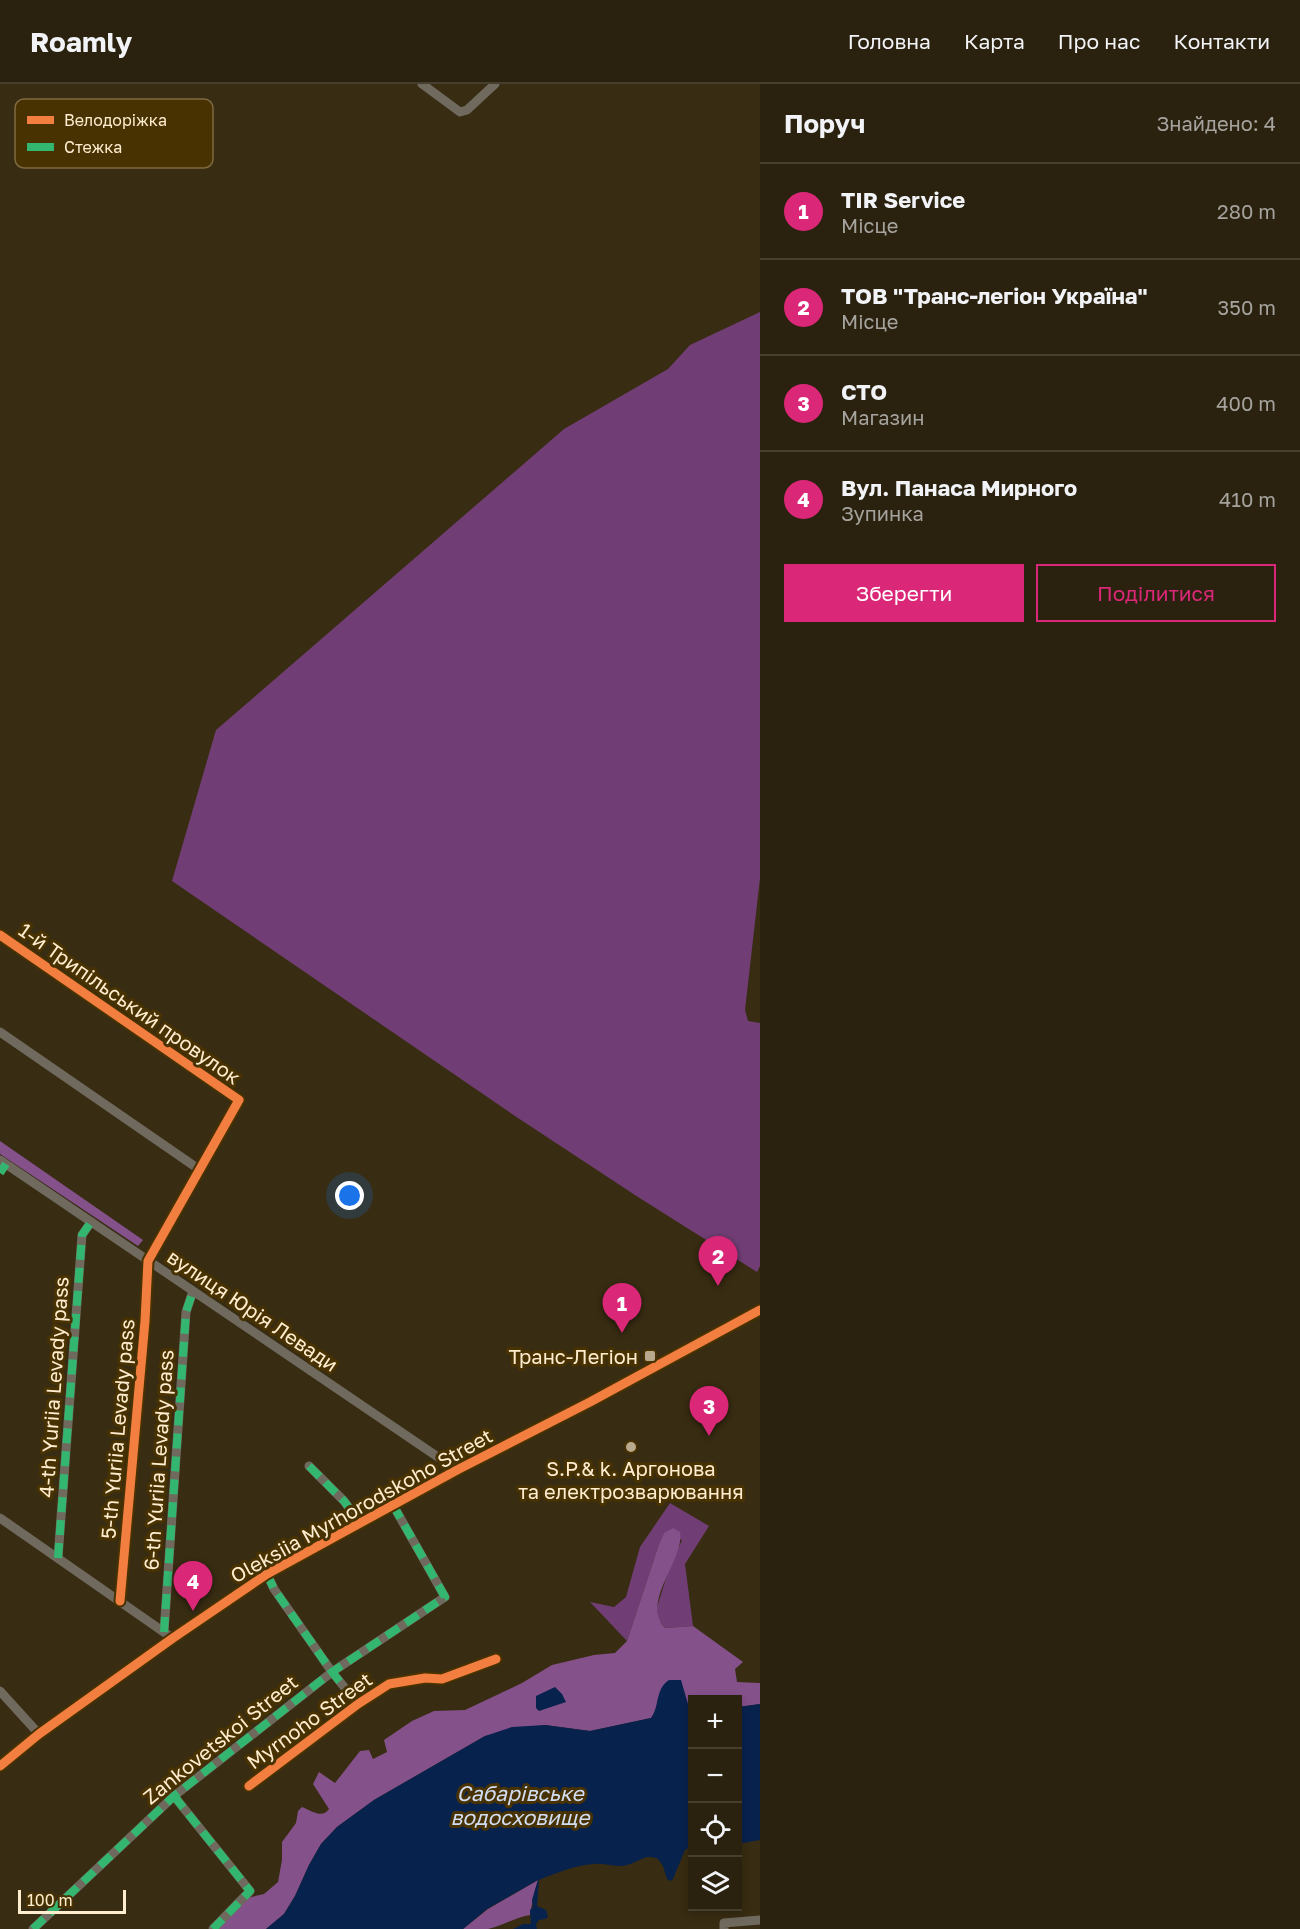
<!DOCTYPE html>
<html lang="uk">
<head>
<meta charset="utf-8">
<style>
  :root { --surface:#2a210e; --page:#362e1c; --text:#f1f3f6; --muted:#a5a39e; --line:#463e2e; --accent:#db2777 }
  body { margin:0; font-family:"Golos Text",sans-serif; background:var(--page); color:var(--text) }
  .controls { position:absolute; right:18px; bottom:18px; display:grid; overflow:hidden; border-radius:0px; box-shadow:0 3px 9px #0003 }
  .controls button { width:54px; height:54px; display:grid; place-items:center; padding:0; border:0; border-bottom:2px solid var(--line); background:var(--surface); color:var(--text); font:30px sans-serif }
  .scale { position:absolute; left:18px; bottom:15px; width:108px; box-sizing:border-box; padding-left:6px; border:3px solid #ffedd0; border-top:0; font-size:16px; line-height:21px; white-space:nowrap; color:#ffedd0; -webkit-text-stroke:4px #483202; paint-order:stroke }
  .you { position:absolute; left:350px; top:1112px; width:21px; height:21px; margin:-15px; border:4px solid #fff; border-radius:50%; background:#1a73e8; box-shadow:0 0 0 9px #1a73e833 }
  .badge { display:grid; place-items:center; width:39px; height:39px; border-radius:50%; background:var(--accent); color:#fff; font-size:20px; font-weight:700 }
  .pin { position:absolute; translate:-50% -50px; filter:drop-shadow(0 2px 3px #0008) }
  .pin::after { content:''; position:absolute; top:32px; width:21px; height:18px; background:inherit; clip-path:polygon(0 0,100% 0,50% 100%) }
  .list { margin:0; padding:0; list-style:none }
  h2 { display:flex; justify-content:space-between; align-items:center; height:78px; margin:0; padding:0 24px; font-size:26px }
  h2 small { font-size:20px; font-weight:400; color:var(--muted) }
  .list li { display:grid; grid-template-columns:39px 1fr auto; gap:18px; align-items:center; box-sizing:border-box; height:96px; padding:0 24px; border-top:2px solid var(--line) }
  .list b { display:block; font-size:22px; white-space:nowrap }
  .list p { margin:0; font-size:20px; white-space:nowrap; color:var(--muted) }
  .list em { font-size:20px; font-style:normal; color:var(--muted) }
  .actions { display:flex; gap:12px; padding:18px 24px }
  .actions a { flex:1; padding:14px 0; border:2px solid var(--accent); border-radius:0px; text-align:center; font-size:21px; color:var(--accent) }
  .actions .main { background:var(--accent); color:#fff }
  .icon { flex:none; width:33px; height:33px; fill:none; stroke:currentColor; stroke-width:2; stroke-linecap:round; stroke-linejoin:round }
  .map { position:relative; flex:none; width:760px; height:1845px; overflow:hidden }
  header { display:flex; align-items:center; gap:36px; box-sizing:border-box; height:84px; padding:0 30px; background:var(--surface); border-bottom:2px solid var(--line) }
  header strong { font-size:28px }
  nav { display:flex; gap:33px; margin-inline-start:auto; font-size:21px }
  main { display:flex }
  aside { flex:1; background:var(--surface) }
  .map>svg:first-child { display:block }
  .green { fill:#703e75 }
  .forest { fill:#85518b }
  .water { fill:#08224e }
  .lines { fill:none; stroke-linecap:round; stroke-linejoin:round }
  .minor { stroke:#6f695e; stroke-width:9 }
  .quiet { stroke:#33b770; stroke-width:8; stroke-dasharray:15 8; stroke-linecap:butt }
  .cycleway-casing { stroke:#483202; stroke-width:13 }
  .cycleway { stroke:#f27e40; stroke-width:9 }
  .poi-dot { fill:#b9a98e; stroke:#483202; stroke-width:2 }
  .labels { text-anchor:middle; dominant-baseline:central; stroke-width:6; stroke-linejoin:round; paint-order:stroke }
  .street-label { font-size:20px; fill:#ffedd0; stroke:#483202 }
  .poi-label { font-size:20px; fill:#ffedd0; stroke:#483202; text-anchor:end }
  .water-label { font-size:21px; font-style:italic; fill:#d1ddf2; stroke:#483202 }
  .key { fill:#483202; stroke:#7f6a40; stroke-width:1.5 }
  .key-label { font-size:16px; fill:#ffedd0 }
</style>
</head>
<body>
<header>
<strong>Roamly</strong>
<nav><a>Головна</a><a>Карта</a><a>Про нас</a><a>Контакти</a></nav>
</header>
<main>
<div class="map">
<svg width="760" height="1845" viewBox="0 0 760 1845">
  <rect width="100%" height="100%" fill="#382c12"/>
  <path class="green" d="M760 228V794L745 926 748 937 760 939V1182L757 1188 638 1113 515 1032 172 797 216 646 564 345 668 285 690 261Z
    M670 1419 709 1442 685 1480 693 1542 665 1544 658 1535 657 1523 669 1485 682 1456 664 1449 659 1460 627 1557 590 1518 614 1523 626 1513 640 1463Z"/>
  <path class="forest" d="M0 1057 143 1156 138 1162 0 1070Z
    M673 1444 680 1448C685 1476 640 1518 665 1544L693 1542 743 1578 735 1585 737 1598 760 1599V1620L738 1623V1616H692V1626L688 1620 658 1614 656 1627 651 1634 590 1647 545 1641 485 1652 374 1716 337 1743 321 1760 309 1781 295 1812 284 1830 266 1845H217L247 1814 264 1810 278 1798 282 1776V1758L296 1739 298 1727 302 1723C312 1727 322 1735 329 1725L313 1700 319 1688 335 1699 360 1667 369 1666 373 1675 387 1668 384 1656 412 1637 434 1627 465 1626 522 1599 552 1581 594 1571 615 1569 627 1557 659 1460 664 1449Z
    M538 1796C534 1808 532 1819 530 1831 514 1834 502 1842 488 1845 480 1845 471 1845 463 1845L488 1825Z"/>
  <path class="water" d="M669 1596H681L688 1620 692 1626V1762L685 1766 673 1795 670 1797 667 1795 663 1782 658 1775C644 1769 640 1778 627 1781 616 1784 605 1779 594 1780 575 1781 556 1789 539 1796L537 1822 546 1826 548 1833 545 1835 539 1836 536 1840 537 1845H513L523 1840H531L530 1826 533 1823 532 1816 538 1796 487 1825 463 1845H266L284 1830 295 1812 309 1781 321 1760 337 1743 374 1716 485 1652 512 1643 545 1641 590 1647 651 1634C660 1622 655 1605 669 1596Z
    M555 1603 562 1610 566 1618 539 1627 536 1624V1612Z
    M760 1620V1756L738 1760V1623Z"/>
  <g class="lines">
    <path class="minor" d="M422 0 460 28 467 26 495 0
      M0 851 239 1016 148 1177 145 1237 120 1517
      M0 948 200 1086
      M0 1076 457 1386
      M309 1382 344 1417 360 1439
      M0 1434 168 1551
      M58 1474 82 1151 91 1138
      M267 1490 274 1505 332 1588 358 1620
      M164 1548 186 1228 193 1207
      M0 1607 39 1650
      M0 1682 39 1650 173 1554 267 1490 457 1386 590 1318 760 1226
      M249 1702 358 1620 389 1600 425 1594 442 1595 496 1575
      M174 1712 250 1807 213 1845
      M33 1845 174 1712 332 1588 445 1513 393 1421
      M724 1845V1839L760 1836"/>
    <path class="quiet" d="M0 1089 6 1080
      M309 1382 344 1417 360 1439
      M58 1474 82 1151 91 1138
      M267 1490 274 1505 332 1588 358 1620
      M164 1548 186 1228 193 1207
      M174 1712 250 1807 213 1845
      M33 1845 174 1712 332 1588 445 1513 393 1421"/>
    <defs>
      <path id="cycleway" d="M0 851 239 1016 148 1177 145 1237 120 1517
        M0 1682 39 1650 173 1554 267 1490 457 1386 590 1318 760 1226
        M249 1702 358 1620 389 1600 425 1594 442 1595 496 1575"/>
    </defs>
    <use href="#cycleway" class="cycleway-casing"/>
    <use href="#cycleway" class="cycleway"/>
  </g>
  <g class="poi-dot">
    <rect x="644" y="1266" width="12" height="12" rx="3"/>
    <circle cx="631" cy="1363" r="6"/>
  </g>
  <g class="labels">
    <g class="street-label">
      <text transform="translate(130 919) rotate(35)">1-й Трипільський провулок</text>
      <text transform="translate(253 1226) rotate(34)">вулиця Юрія Левади</text>
      <text transform="translate(53 1303) rotate(-86)">4-th Yuriia Levady pass</text>
      <text transform="translate(117 1345) rotate(-85)">5-th Yuriia Levady pass</text>
      <text transform="translate(158 1376) rotate(-86)">6-th Yuriia Levady pass</text>
      <text transform="translate(361 1421) rotate(-29)">Oleksiia Myrhorodskoho Street</text>
      <text transform="translate(309 1636) rotate(-36)">Myrnoho Street</text>
      <text transform="translate(220 1655) rotate(-39)">Zankovetskoi Street</text>
    </g>
    <g class="poi-label">
      <text x="638" y="1272">Транс-Легіон</text>
      <text x="631" y="1384" text-anchor="middle">S.P.&amp; k. Аргонова<tspan x="631" dy="23">та електрозварювання</tspan></text>
    </g>
    <g class="water-label">
      <text x="520" y="1709">Сабарівське<tspan x="520" dy="24">водосховище</tspan></text>
    </g>
  </g>
  <rect x="15" y="15" width="198" height="69" rx="9" class="key"/>
  <rect x="27" y="32" width="27" height="8" fill="#f27e40"/>
  <rect x="27" y="59" width="27" height="8" fill="#33b770"/>
  <g class="key-label">
    <text x="64" y="42">Велодоріжка</text>
    <text x="64" y="69">Стежка</text>
  </g>
</svg>
<div class="controls">
<button>+</button>
<button>−</button>
<button><svg class="icon" aria-label="locate" viewBox="0 0 24 24"><circle cx="12" cy="12" r="6"/><path d="M12 2v4M12 18v4M2 12h4M18 12h4"/></svg></button>
<button><svg class="icon" aria-label="layers" viewBox="0 0 24 24"><path d="M12 4l9 5-9 5-9-5zM3 14l9 5 9-5"/></svg></button>
</div>
<div class="scale">100 m</div>
<div class="you"></div>
<div class="pin badge" style="left:622px;top:1249px">1</div>
<div class="pin badge" style="left:718px;top:1202px">2</div>
<div class="pin badge" style="left:709px;top:1352px">3</div>
<div class="pin badge" style="left:193px;top:1527px">4</div>
</div>
<aside>
<h2>Поруч<small>Знайдено: 4</small></h2>
<ul class="list">
<li><span class="badge">1</span><div><b>TIR Service</b><p>Місце</p></div><em>280 m</em></li>
<li><span class="badge">2</span><div><b>ТОВ &quot;Транс-легіон Україна&quot;</b><p>Місце</p></div><em>350 m</em></li>
<li><span class="badge">3</span><div><b>СТО</b><p>Магазин</p></div><em>400 m</em></li>
<li><span class="badge">4</span><div><b>Вул. Панаса Мирного</b><p>Зупинка</p></div><em>410 m</em></li>
</ul>
<div class="actions"><a class="main">Зберегти</a><a>Поділитися</a></div>
</aside>
</main>
</body>
</html>
